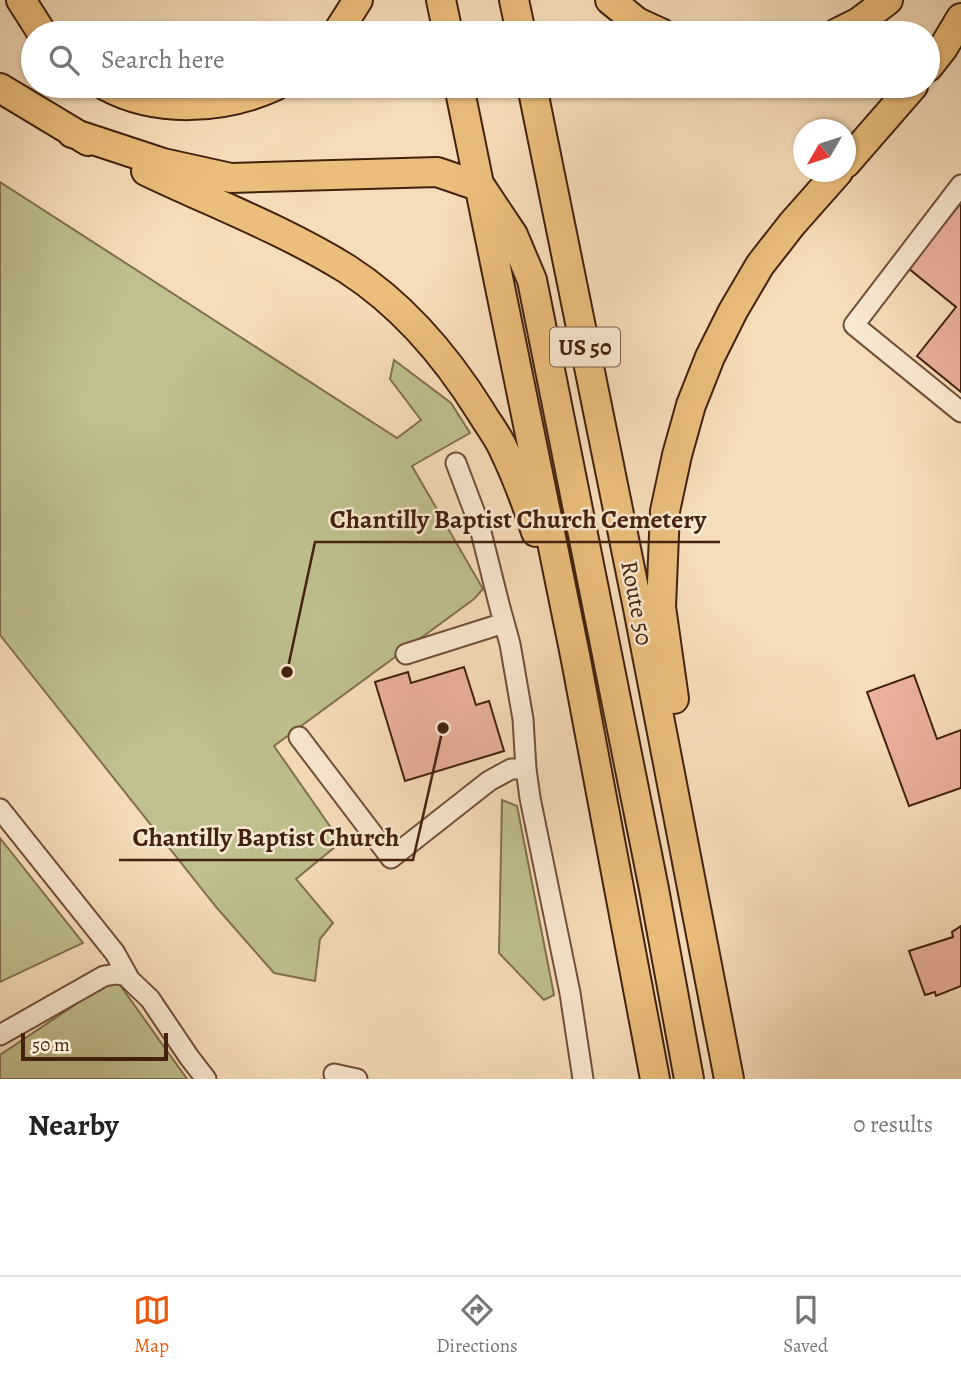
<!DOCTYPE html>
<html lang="en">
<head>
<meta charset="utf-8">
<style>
  :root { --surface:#fff; --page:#f2f2f2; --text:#222; --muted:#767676; --line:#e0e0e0; --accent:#ea580c }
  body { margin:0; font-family:Alegreya,serif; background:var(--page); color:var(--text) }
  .compass { position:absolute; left:793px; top:119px; width:63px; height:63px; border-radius:50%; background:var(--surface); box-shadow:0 2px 5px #0004; rotate:231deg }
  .scale { position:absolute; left:21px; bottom:18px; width:147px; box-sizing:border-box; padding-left:7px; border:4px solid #43210f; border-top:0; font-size:19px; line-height:24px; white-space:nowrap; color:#43210f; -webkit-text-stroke:5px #f9e9d2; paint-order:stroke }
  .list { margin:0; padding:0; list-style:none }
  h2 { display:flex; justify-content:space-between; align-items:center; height:91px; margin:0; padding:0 28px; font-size:30px }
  h2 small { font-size:23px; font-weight:400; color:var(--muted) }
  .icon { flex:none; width:38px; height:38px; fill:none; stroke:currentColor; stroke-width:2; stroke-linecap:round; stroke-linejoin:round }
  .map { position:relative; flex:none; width:961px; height:1079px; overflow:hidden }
  .search { position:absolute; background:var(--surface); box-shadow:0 2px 5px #0004; left:21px; right:21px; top:21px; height:77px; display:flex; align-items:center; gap:18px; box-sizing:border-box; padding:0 24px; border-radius:38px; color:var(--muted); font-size:26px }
  .sheet { height:196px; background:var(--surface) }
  nav { display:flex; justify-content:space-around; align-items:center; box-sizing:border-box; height:98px; border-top:2px solid var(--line); background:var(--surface); font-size:19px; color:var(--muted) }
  nav a { display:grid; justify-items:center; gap:4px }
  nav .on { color:var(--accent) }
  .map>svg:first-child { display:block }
  .green { fill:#bfc08d; stroke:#81704e; stroke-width:2 }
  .building { fill:#ebb19d; stroke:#43210f; stroke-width:2 }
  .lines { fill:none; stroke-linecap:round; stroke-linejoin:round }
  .minor-casing { stroke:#70503a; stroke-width:23 }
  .highway-casing { stroke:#43210f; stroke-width:32 }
  .minor { stroke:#f9e9d2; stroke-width:19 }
  .highway { stroke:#ebbe7c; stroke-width:28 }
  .labels { text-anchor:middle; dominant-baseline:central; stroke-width:5; stroke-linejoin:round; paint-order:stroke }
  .shield { fill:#f9e9d2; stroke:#7a5d4a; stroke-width:2 }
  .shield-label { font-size:23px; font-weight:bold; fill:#43210f }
  .street-label { font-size:24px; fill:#43210f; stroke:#f9e9d2 }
  .leader { fill:none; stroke:#43210f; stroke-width:2.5 }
  .callout-dot { fill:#43210f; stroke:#f9e9d2; stroke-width:2.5 }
  .callout-label { font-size:26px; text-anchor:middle; font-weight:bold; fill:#43210f; stroke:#f9e9d2; stroke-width:5; stroke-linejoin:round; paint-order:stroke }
</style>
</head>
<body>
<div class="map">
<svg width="961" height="1079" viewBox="0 0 961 1079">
  <rect width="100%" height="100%" fill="#f6ddb9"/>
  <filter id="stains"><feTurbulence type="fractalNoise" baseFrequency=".00286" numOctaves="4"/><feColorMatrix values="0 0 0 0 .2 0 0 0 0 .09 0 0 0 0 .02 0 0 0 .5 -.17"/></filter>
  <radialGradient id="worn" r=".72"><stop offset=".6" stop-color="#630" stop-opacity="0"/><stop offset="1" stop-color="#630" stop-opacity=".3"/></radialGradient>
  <path class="green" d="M0 182 397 438 421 420 390 379 394 360 451 403 470 433 412 466 483 589 474 599 274 746 341 842 296 879 333 923 320 939 315 981 274 973 217 908 0 635Z
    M502 800 517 806 554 995 544 1000 499 953Z
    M0 838 83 943 0 982Z
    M115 978 187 1079H0V1055Z"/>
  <path class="building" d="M961 203V392L917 356 956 307 908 268Z
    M464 667 476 705 489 701 504 751 405 781 375 682 408 672 411 683Z
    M914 675 937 739 961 730V788L909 806 867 692Z
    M961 926V986L936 996 935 992 925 995 909 951 953 937 952 932Z"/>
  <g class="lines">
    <defs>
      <path id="minor" d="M961 185 854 325 961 412
        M456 463 479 524 499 604 510 644 523 719 526 769 530 798 570 993 583 1079
        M406 654 504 623
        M299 737 391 858 489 781 511 769H526
        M0 809 115 953 130 980 150 999 189 1057 206 1079
        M0 1035 104 976 116 974 127 976 130 980
        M334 1074 357 1079"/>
      <path id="highway" d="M21 0 42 33
        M441 0 448 33
        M514 0 521 33
        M610 0 637 22 661 33
        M337 33 358 0
        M837 33 859 22 888 0
        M928 67 943 48 961 18
        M106 86C156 113 223 110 275 86
        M459 86 575 655 655 1079
        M532 86 638 608 729 1079
        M0 88 88 141
        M72 133 163 163 231 178 437 172 481 187 513 235 532 280 654 889 689 1079
        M846 163 913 86
        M146 171C213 203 284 230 347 269 403 305 446 356 481 412 488 424 497 435 503 448 516 475 527 504 536 532
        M674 699 661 607 665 511 677 455 691 405 710 357 733 311 760 265 792 224 838 172"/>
    </defs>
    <use href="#minor" class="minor-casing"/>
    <use href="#highway" class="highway-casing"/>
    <use href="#minor" class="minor"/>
    <use href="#highway" class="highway"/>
  </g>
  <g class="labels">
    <rect class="shield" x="550" y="327.5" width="70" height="39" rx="5"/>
    <g class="shield-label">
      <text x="585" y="347">US 50</text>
    </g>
    <g class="street-label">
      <text transform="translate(637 603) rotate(79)">Route 50</text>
    </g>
  </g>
  <path class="leader" d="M287 672L315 542H720M443 728L413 860H119"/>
  <g class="callout-dot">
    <circle cx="287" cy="672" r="7"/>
    <circle cx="443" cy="728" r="7"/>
  </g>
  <g class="callout-label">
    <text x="518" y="528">Chantilly Baptist Church Cemetery</text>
    <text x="266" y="846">Chantilly Baptist Church</text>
  </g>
  <rect width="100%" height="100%" filter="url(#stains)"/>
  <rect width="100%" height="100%" fill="url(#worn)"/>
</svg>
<svg class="compass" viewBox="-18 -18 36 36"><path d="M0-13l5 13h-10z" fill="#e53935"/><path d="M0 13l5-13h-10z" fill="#767676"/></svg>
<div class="scale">50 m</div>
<div class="search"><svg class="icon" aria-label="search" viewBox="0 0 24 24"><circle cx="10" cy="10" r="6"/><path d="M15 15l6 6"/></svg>Search here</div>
</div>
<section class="sheet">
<h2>Nearby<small>0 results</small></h2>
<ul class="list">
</ul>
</section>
<nav>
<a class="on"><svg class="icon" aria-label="map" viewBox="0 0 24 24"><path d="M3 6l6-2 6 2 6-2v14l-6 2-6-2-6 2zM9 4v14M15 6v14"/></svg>Map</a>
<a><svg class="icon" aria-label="directions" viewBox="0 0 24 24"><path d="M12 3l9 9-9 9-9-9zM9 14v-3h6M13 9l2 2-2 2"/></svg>Directions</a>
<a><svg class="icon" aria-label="saved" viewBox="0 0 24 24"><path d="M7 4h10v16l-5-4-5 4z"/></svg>Saved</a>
</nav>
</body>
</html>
